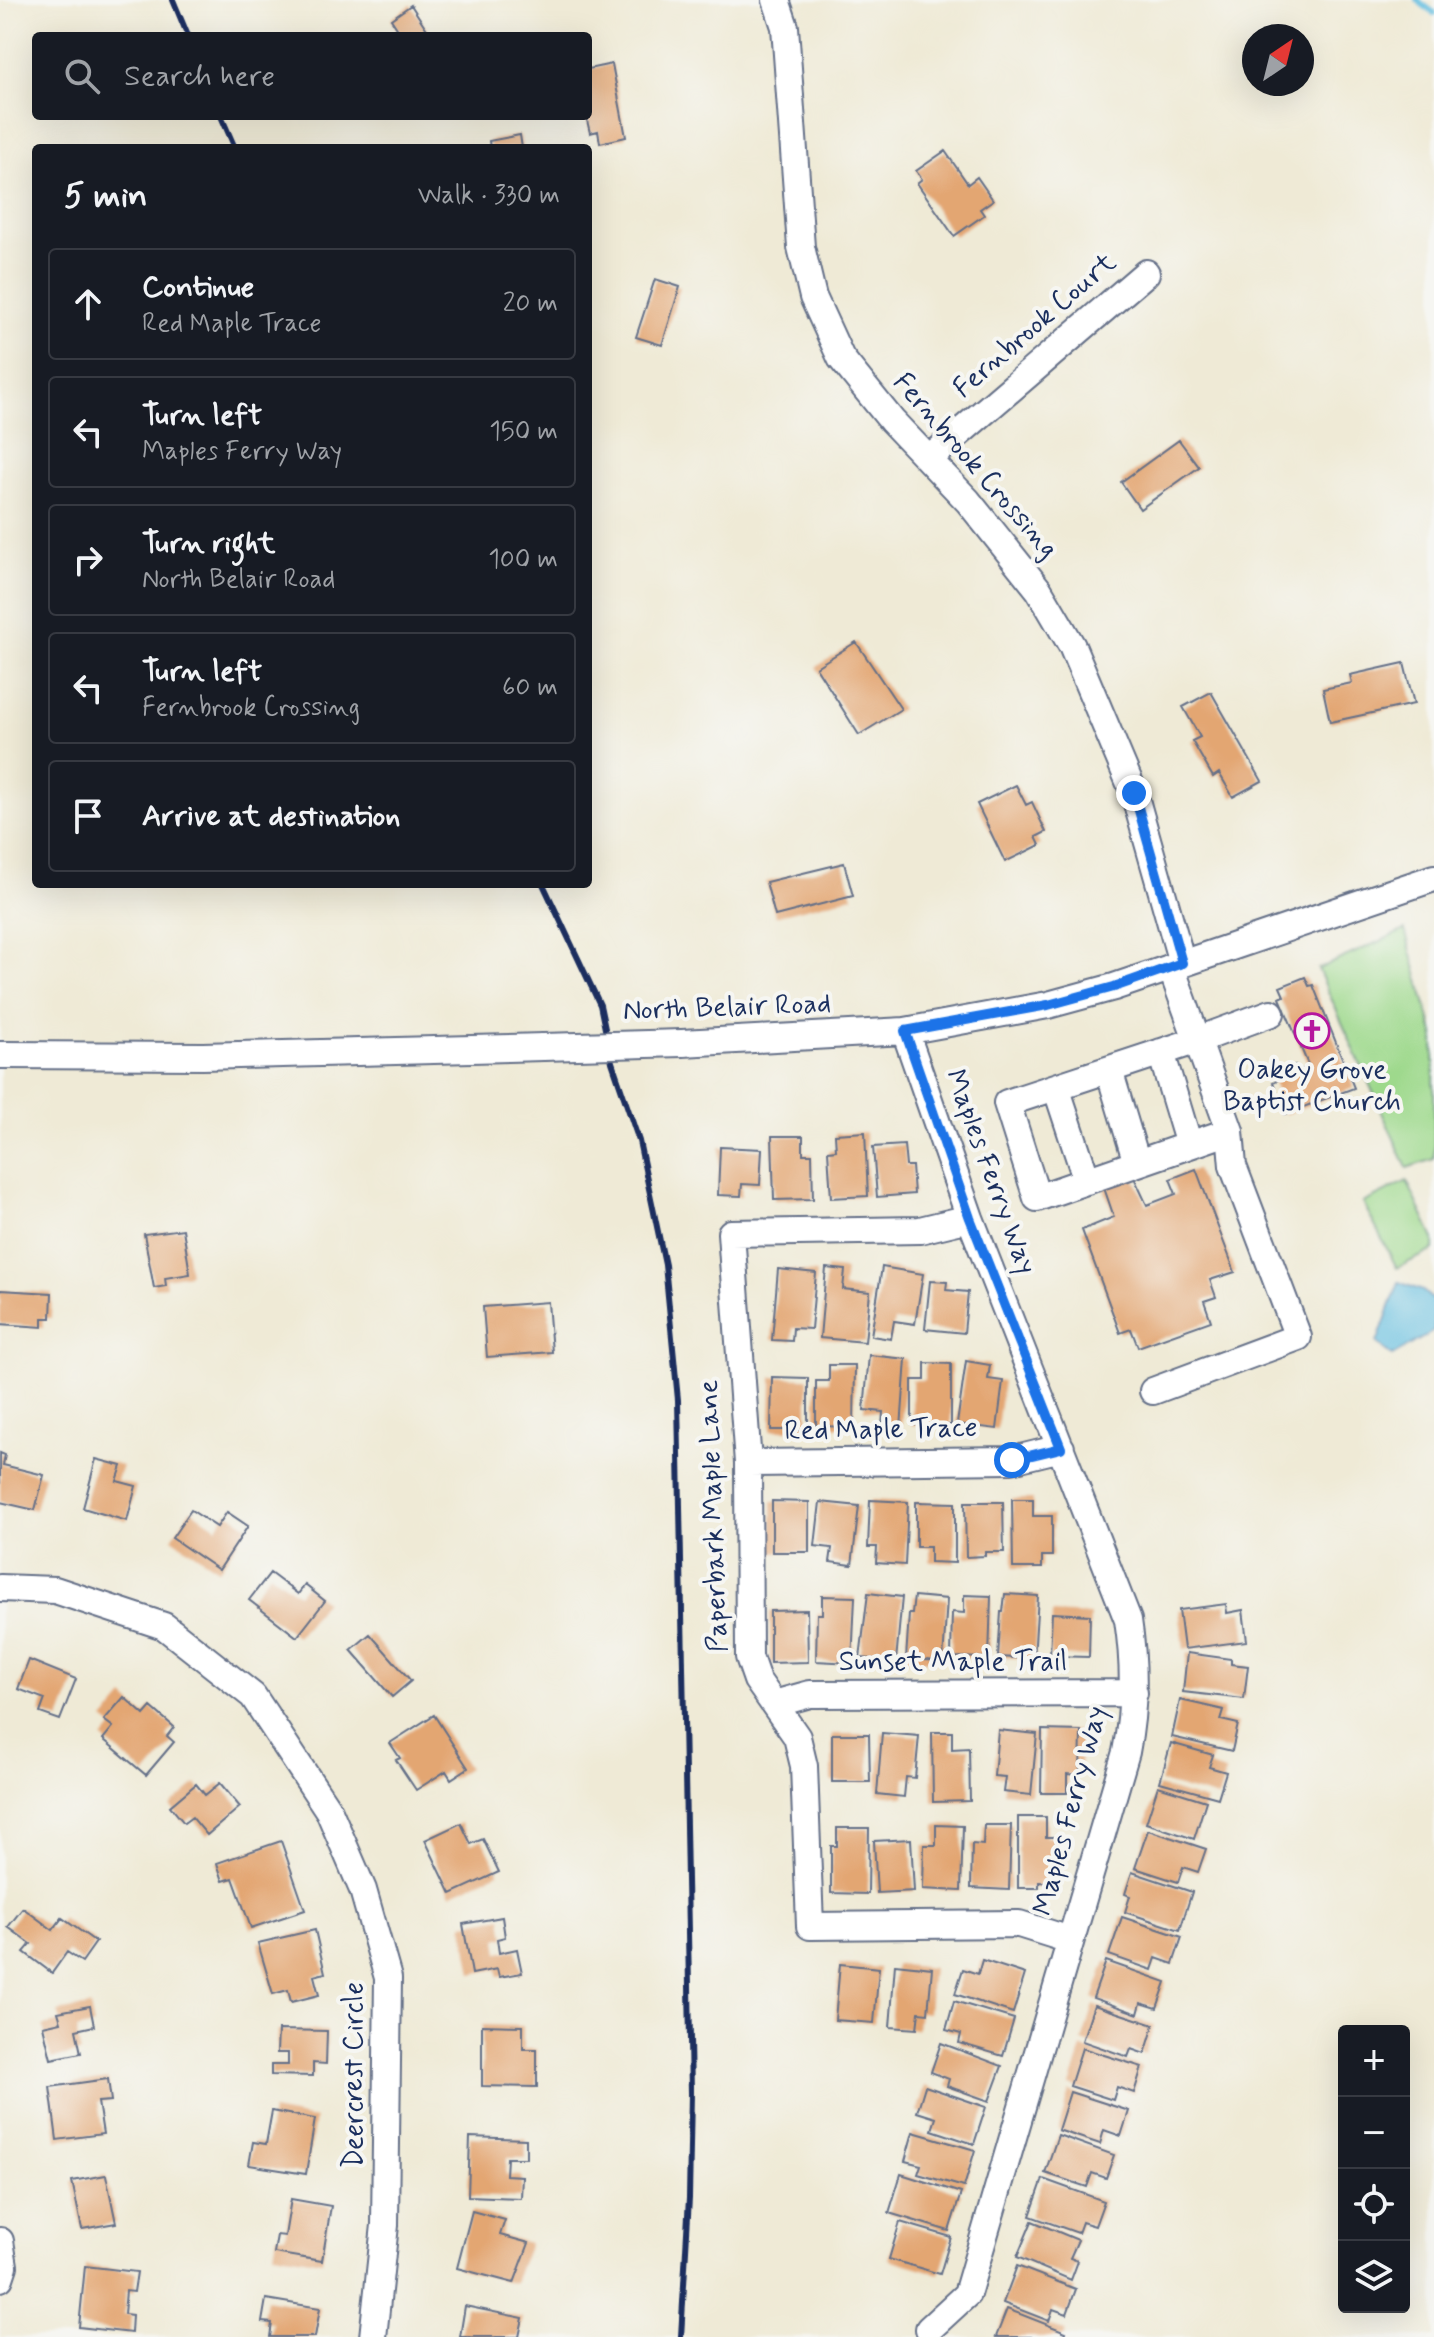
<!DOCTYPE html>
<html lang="en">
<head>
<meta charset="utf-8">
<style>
  :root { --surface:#171b24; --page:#242831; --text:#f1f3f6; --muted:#9ea1a6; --line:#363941 }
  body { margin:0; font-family:Mynerve,sans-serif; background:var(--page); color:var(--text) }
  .controls { position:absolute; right:24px; bottom:24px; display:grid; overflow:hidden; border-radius:8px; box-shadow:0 8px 32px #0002 }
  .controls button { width:72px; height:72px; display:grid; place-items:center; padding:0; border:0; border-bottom:2px solid var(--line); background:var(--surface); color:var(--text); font:40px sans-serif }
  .compass { position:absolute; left:1242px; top:24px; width:72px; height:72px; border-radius:50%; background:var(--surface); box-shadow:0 8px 32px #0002; rotate:35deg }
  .stop { position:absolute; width:24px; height:24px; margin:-18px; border:6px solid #1a73e8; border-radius:50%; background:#fff }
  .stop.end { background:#1a73e8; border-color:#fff; box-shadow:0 2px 8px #0008 }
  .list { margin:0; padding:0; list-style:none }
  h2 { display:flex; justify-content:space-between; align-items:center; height:104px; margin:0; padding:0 32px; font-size:34px }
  h2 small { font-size:26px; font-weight:400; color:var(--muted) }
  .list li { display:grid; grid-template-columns:52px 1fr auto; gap:24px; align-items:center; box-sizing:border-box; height:112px; margin:0 16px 16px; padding:0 16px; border:2px solid var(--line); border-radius:8px }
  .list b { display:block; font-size:30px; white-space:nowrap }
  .list p { margin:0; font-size:26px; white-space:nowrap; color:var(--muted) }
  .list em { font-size:26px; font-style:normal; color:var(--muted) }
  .icon { flex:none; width:44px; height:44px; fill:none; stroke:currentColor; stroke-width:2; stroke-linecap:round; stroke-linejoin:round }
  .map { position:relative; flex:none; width:1434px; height:2337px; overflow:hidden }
  .search { position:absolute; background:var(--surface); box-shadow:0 8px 32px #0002; left:32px; top:32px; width:560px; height:88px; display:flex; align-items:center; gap:20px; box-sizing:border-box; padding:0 28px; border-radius:8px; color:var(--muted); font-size:30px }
  .panel { position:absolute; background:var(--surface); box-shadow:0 8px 32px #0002; left:32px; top:144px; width:560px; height:744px; border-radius:8px }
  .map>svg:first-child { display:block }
  .green { fill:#9ed98c; stroke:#5c8475; stroke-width:2 }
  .water { fill:#62bee0; stroke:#3e769f; stroke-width:2 }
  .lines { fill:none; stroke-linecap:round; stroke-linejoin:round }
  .stream { stroke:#62bee0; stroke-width:6 }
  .building { fill:#e3a672 }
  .minor-casing { stroke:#657088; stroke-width:30 }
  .minor { stroke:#fff; stroke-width:26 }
  .rail { stroke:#1b2f5e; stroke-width:6 }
  .minor-bridge-casing { stroke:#657088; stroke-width:30; stroke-linecap:butt }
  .minor-bridge { stroke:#fff; stroke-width:26 }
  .route { stroke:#1a73e8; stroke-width:10 }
  .labels { text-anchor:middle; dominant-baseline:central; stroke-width:8; stroke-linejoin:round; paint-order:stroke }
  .street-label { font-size:28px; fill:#1b2f5e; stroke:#f6f6f2 }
  .poi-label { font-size:28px; fill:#1b2f5e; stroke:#f6f6f2 }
</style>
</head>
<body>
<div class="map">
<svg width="1434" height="2337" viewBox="0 0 1434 2337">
  <rect width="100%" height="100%" fill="#f6f6f2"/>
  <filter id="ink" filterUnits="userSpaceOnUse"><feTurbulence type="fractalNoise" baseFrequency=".0125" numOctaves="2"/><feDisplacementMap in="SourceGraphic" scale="16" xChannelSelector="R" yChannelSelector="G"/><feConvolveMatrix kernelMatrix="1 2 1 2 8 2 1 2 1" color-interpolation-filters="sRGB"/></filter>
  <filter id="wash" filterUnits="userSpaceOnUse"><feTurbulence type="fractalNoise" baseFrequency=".006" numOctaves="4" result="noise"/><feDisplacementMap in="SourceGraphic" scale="32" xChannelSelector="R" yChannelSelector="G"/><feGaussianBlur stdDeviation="1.8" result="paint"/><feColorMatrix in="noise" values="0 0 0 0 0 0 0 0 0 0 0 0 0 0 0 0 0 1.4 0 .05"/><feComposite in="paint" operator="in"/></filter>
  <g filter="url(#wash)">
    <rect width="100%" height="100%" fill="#efead6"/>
    <path class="green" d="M1405 930 1434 1034V1159L1407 1168 1318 969Z
      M1407 1181 1434 1239V1250L1397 1268 1363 1203Z"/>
    <path class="water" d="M1399 1282 1423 1291 1434 1301V1331L1392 1356 1377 1343Z"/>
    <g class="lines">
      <path class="stream" d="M1417 0 1434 13"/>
    </g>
    <g id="blocks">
      <path class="building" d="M411 5 428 31 421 36H402L391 19Z
        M612 64 626 137 600 143 598 131 590 133 586 116 588 69Z
        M520 135 522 148H490L489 141Z
        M945 151 968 184 977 177 993 200 980 209 984 215 954 236 917 183 922 179 916 171Z
        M655 279 680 287 662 345 636 337Z
        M1179 440 1199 467 1140 509 1121 482Z
        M856 642 901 709 859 735 816 667Z
        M1404 663 1414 704 1330 722 1323 689 1352 683 1350 675Z
        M1211 692 1262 781 1233 797 1219 773 1213 777 1192 741 1200 737 1183 707Z
        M1016 785 1026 805 1032 802 1046 832 1036 837 1040 845 1005 862 977 804Z
        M844 863 853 896 775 916 766 882Z
        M1305 977 1309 986 1313 985 1354 1088 1285 1114 1273 1082 1284 1077 1282 1071 1295 1065 1298 1071 1309 1067 1280 998 1284 996 1280 987Z
        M865 1132 868 1196 831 1198 828 1151 836 1150 835 1134Z
        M772 1136H803V1154H812L813 1199 774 1200Z
        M904 1145 906 1166H912L914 1194 877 1197 873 1147Z
        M720 1147 762 1149 760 1185 742 1184 741 1196 718 1195Z
        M1196 1169 1235 1272 1210 1280 1216 1297 1204 1301 1211 1321 1138 1347 1131 1329 1120 1333 1082 1230 1114 1217 1102 1182 1131 1171 1147 1205 1176 1194 1170 1179Z
        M183 1229 190 1274 165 1278 166 1286 154 1288 144 1234Z
        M882 1267 923 1274 915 1324 894 1321 891 1339 871 1336Z
        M826 1268 845 1270 843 1289 870 1292 865 1342 820 1338Z
        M778 1269 816 1273 811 1329 793 1328 792 1341 772 1340Z
        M930 1281 947 1282 946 1290 968 1292 964 1333 925 1329Z
        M0 1290 52 1293 51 1318H43V1327L0 1324Z
        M548 1302 552 1352 487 1357 483 1307Z
        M869 1355 906 1359 901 1429 882 1427 883 1412 864 1410Z
        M966 1361 990 1365 988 1379 1003 1381 997 1429 957 1424Z
        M925 1363 951 1364V1425H912V1380H925Z
        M829 1365H855L854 1427 816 1426V1381H829Z
        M772 1377 808 1378V1430H771Z
        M0 1453 5 1455 3 1465 44 1475 35 1510 0 1502Z
        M96 1459 122 1466 117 1481 136 1486 127 1521 83 1508Z
        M1012 1499H1033V1516H1052V1556H1042V1568H1013Z
        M870 1500 908 1502 905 1565 876 1563 877 1547H868Z
        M772 1501 809 1502V1552H772Z
        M820 1502 859 1506 852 1565 830 1562 832 1548 815 1546Z
        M916 1502 955 1503V1563L930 1562V1547H916Z
        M965 1502H1003L1004 1552H985V1556L966 1557Z
        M191 1510 217 1527 227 1512 248 1526 219 1570 172 1538Z
        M270 1573 298 1594 305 1585 325 1601 297 1637 249 1600Z
        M868 1593 902 1597 896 1661 860 1658Z
        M1005 1594 1038 1596 1034 1659 998 1657 1001 1612H1003Z
        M964 1595 991 1596 989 1658 951 1657 952 1612 964 1613Z
        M822 1596 855 1597 852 1663 816 1661 817 1614H822Z
        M914 1596 947 1599 943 1661 906 1659 909 1614H912Z
        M1226 1604 1227 1613 1243 1610 1247 1641 1184 1649 1179 1610Z
        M807 1610 808 1662 770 1663V1611Z
        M1052 1613 1090 1615 1089 1657 1050 1656Z
        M370 1634 411 1681 392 1697 351 1650Z
        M1187 1653 1231 1659V1664L1248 1666 1244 1699 1183 1692Z
        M29 1660 76 1679 60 1720 40 1713 45 1699 18 1689Z
        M124 1697 144 1715 151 1707 174 1727 167 1736 174 1742 146 1775 103 1739 113 1727 104 1720Z
        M1180 1700 1224 1710 1221 1720 1238 1724 1232 1751 1172 1737Z
        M434 1715 468 1768 451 1779 446 1771 416 1790 396 1760 400 1758 390 1743Z
        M998 1730 1037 1734 1031 1795 1003 1792 1005 1777 994 1776Z
        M1042 1730 1081 1731 1080 1775 1067 1774V1793H1041Z
        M932 1732H952V1749L969 1748 970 1801 933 1802Z
        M882 1733 919 1736 915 1778 906 1777 904 1797 877 1794Z
        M832 1734H869L870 1782H832Z
        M1171 1743 1213 1755 1209 1767 1226 1772 1218 1798 1160 1782Z
        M220 1783 240 1807 207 1835 192 1817 184 1823 170 1806 196 1784 205 1795Z
        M1158 1786 1206 1801 1194 1839 1146 1823Z
        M1018 1817H1046V1837H1056V1883L1039 1882V1888H1018Z
        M461 1823 471 1844 483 1839 499 1872 451 1894 425 1840Z
        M936 1825 963 1826 961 1891 923 1889 924 1845H936Z
        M984 1825H1011L1009 1890 971 1888 972 1844 983 1845Z
        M837 1828H869L868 1894 831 1893V1846H837Z
        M1148 1830 1206 1849 1198 1872 1183 1867 1178 1882 1135 1868Z
        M911 1839 914 1891 877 1893 874 1841Z
        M281 1841 305 1910 251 1928 233 1878 223 1881 217 1863Z
        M1132 1872 1192 1892 1180 1930 1125 1912 1130 1896 1125 1894Z
        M23 1908 53 1930 62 1918 96 1942 82 1962 67 1952 52 1973 24 1952 31 1944 8 1927Z
        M502 1917 505 1937 497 1939 499 1953 517 1949 522 1973 499 1977 497 1969 472 1974 463 1924Z
        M1122 1917 1182 1937 1173 1964 1156 1958 1152 1970 1109 1955Z
        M315 1930 325 1973 314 1976 319 1995 291 2002 288 1990 273 1994 258 1943Z
        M982 1960 1025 1974 1013 2013 955 1994 963 1969 978 1974Z
        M1106 1961 1166 1982 1157 2008 1141 2003 1138 2014 1093 1998Z
        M840 1964 879 1968 874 2023 835 2020Z
        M895 1964 932 1968 928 2013 919 2012 917 2029 890 2027Z
        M954 2001 1014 2019 1003 2056 959 2043 961 2034 946 2030Z
        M1094 2005 1154 2025 1145 2054 1131 2049 1128 2057 1082 2041Z
        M90 2006 94 2026 76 2030 81 2053 51 2059 43 2026 61 2022 58 2012Z
        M482 2025 523 2026V2049H537V2087L482 2086Z
        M278 2030 327 2031 326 2064 313 2063V2076L271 2075V2065H288V2053H277Z
        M941 2043 1002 2066 989 2101 947 2086 949 2079 931 2072Z
        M1082 2048 1142 2067 1134 2093 1117 2087 1113 2100 1070 2086Z
        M108 2079 111 2101 98 2102 103 2134 57 2140 50 2087Z
        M925 2086 986 2107 974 2144 932 2130 936 2118 917 2112Z
        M1070 2092 1129 2111 1121 2136 1104 2130 1100 2144 1058 2130Z
        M272 2111 315 2119 306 2174 249 2165 253 2142 266 2144Z
        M913 2132 975 2150 964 2187 918 2174 921 2165 905 2161Z
        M1058 2135 1114 2155 1106 2178 1092 2173 1087 2187 1045 2173Z
        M470 2137 526 2139V2158H507L506 2175 522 2176 521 2198 468 2196Z
        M901 2174 961 2193 949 2231 889 2213Z
        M106 2175 116 2223 82 2229 72 2181Z
        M1043 2179 1104 2201 1095 2226 1082 2222 1078 2233 1030 2216Z
        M291 2199 331 2206 322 2261 274 2253 277 2235 285 2236Z
        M472 2211 505 2220 500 2235 529 2243 514 2283 457 2268Z
        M1032 2221 1078 2240 1070 2258 1078 2261 1071 2280 1017 2257Z
        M900 2222 951 2237 940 2274 889 2259Z
        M85 2266 137 2272 134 2292 126 2291 124 2314 132 2315 131 2333 79 2327Z
        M1017 2266 1076 2289 1067 2314 1053 2309 1049 2321 1003 2303Z
        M266 2299 320 2308 315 2337H270L272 2323 262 2322Z
        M465 2306 523 2318 519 2337H460Z
        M1007 2309 1066 2332 1064 2337H996Z"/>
    </g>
  </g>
  <g filter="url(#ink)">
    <use href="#blocks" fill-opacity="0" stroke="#657088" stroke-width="2"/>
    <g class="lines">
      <defs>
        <path id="minor" d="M776 0 785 27 801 247 813 297 841 358 892 421 968 501 1039 590 1072 646 1134 793 1182 963
          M929 459 1146 273
          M905 1031 970 1218 1128 1620C1135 1666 1135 1707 1126 1752L967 2294 929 2329
          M682 1043 905 1031 1048 1005 1114 987 1434 878
          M1161 1052 1189 1145
          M0 1055 203 1056 543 1047
          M1109 1070 1137 1163
          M1056 1087 1087 1181
          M1230 1131 1037 1198 1007 1103 1198 1040 1271 1013
          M970 1218 920 1230 731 1233 748 1463 749 1657 757 1680 797 1737 804 1766 810 1926 1019 1924 1070 1940
          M1153 1391 1298 1337 1233 1166 1230 1131 1171 967
          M748 1463 1012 1460 1061 1448
          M0 1588 55 1590 164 1626 253 1696 329 1811 363 1890 388 1978 385 2225 373 2337
          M774 1704 810 1694 1134 1693
          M0 2241 4 2266 0 2278"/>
      </defs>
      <use href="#minor" class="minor-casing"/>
      <use href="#minor" class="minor"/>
      <path class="rail" d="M173 0 188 36
        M221 116 235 148
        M543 884 600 1005 612 1062 639 1141 665 1265 678 1400 691 2093 689 2198 681 2337"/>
      <defs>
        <path id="minor-bridge" d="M543 1047 682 1043"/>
      </defs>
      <use href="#minor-bridge" class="minor-bridge-casing"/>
      <use href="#minor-bridge" class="minor-bridge"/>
    </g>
  </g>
  <g class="lines" filter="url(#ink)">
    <path class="route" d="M1012 1460 1061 1448 970 1218 905 1031 1048 1005 1114 987 1182 963 1134 793"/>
  </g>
  <defs>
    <symbol id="church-ring" viewBox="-11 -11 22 22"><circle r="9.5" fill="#f6f6f2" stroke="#b5179e" stroke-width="1.5"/><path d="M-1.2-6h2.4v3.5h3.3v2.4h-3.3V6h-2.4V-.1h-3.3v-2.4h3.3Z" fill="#b5179e"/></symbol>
  </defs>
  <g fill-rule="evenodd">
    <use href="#church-ring" x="1292" y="1011" width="40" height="40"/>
  </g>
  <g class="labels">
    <g class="street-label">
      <text transform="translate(1035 326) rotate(-41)">Fernbrook Court</text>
      <text transform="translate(975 466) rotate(49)">Fernbrook Crossing</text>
      <text transform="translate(727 1008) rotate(-2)">North Belair Road</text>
      <text transform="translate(990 1172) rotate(70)">Maples Ferry Way</text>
      <text transform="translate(881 1430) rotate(-1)">Red Maple Trace</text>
      <text transform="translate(714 1516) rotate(-92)">Paperbark Maple Lane</text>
      <text x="953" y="1662">Sunset Maple Trail</text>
      <text transform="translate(1071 1811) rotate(-75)">Maples Ferry Way</text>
      <text transform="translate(354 2075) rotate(-90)">Deercrest Circle</text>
    </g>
    <g class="poi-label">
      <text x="1312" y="1070">Oakey Grove<tspan x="1312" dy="32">Baptist Church</tspan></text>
    </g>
  </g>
</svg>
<div class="controls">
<button>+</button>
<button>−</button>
<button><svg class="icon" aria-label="locate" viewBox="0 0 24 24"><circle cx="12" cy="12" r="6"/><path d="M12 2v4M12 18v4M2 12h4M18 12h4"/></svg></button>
<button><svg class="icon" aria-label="layers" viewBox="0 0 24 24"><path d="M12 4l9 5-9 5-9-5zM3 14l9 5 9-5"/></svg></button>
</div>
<svg class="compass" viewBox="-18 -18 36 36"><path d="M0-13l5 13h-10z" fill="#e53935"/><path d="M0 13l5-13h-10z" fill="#9ea1a6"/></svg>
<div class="stop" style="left:1012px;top:1460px"></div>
<div class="stop end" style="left:1134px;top:793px"></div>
<div class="search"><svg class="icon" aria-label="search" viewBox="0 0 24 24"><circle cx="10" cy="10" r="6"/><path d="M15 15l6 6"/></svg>Search here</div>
<section class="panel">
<h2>5 min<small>Walk · 330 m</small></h2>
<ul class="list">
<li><svg class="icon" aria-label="ahead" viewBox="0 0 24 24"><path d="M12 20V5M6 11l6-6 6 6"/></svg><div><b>Continue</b><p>Red Maple Trace</p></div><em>20 m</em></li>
<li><svg class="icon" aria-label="left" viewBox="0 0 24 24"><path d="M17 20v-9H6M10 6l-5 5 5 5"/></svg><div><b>Turn left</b><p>Maples Ferry Way</p></div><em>150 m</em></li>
<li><svg class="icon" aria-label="right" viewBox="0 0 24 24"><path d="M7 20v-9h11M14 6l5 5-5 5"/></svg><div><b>Turn right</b><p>North Belair Road</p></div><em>100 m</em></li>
<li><svg class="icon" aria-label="left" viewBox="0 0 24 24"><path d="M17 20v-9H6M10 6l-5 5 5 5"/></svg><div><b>Turn left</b><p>Fernbrook Crossing</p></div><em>60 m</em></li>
<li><svg class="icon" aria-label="arrive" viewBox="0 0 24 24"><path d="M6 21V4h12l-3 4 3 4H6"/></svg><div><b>Arrive at destination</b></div></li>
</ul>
</section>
</div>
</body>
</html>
